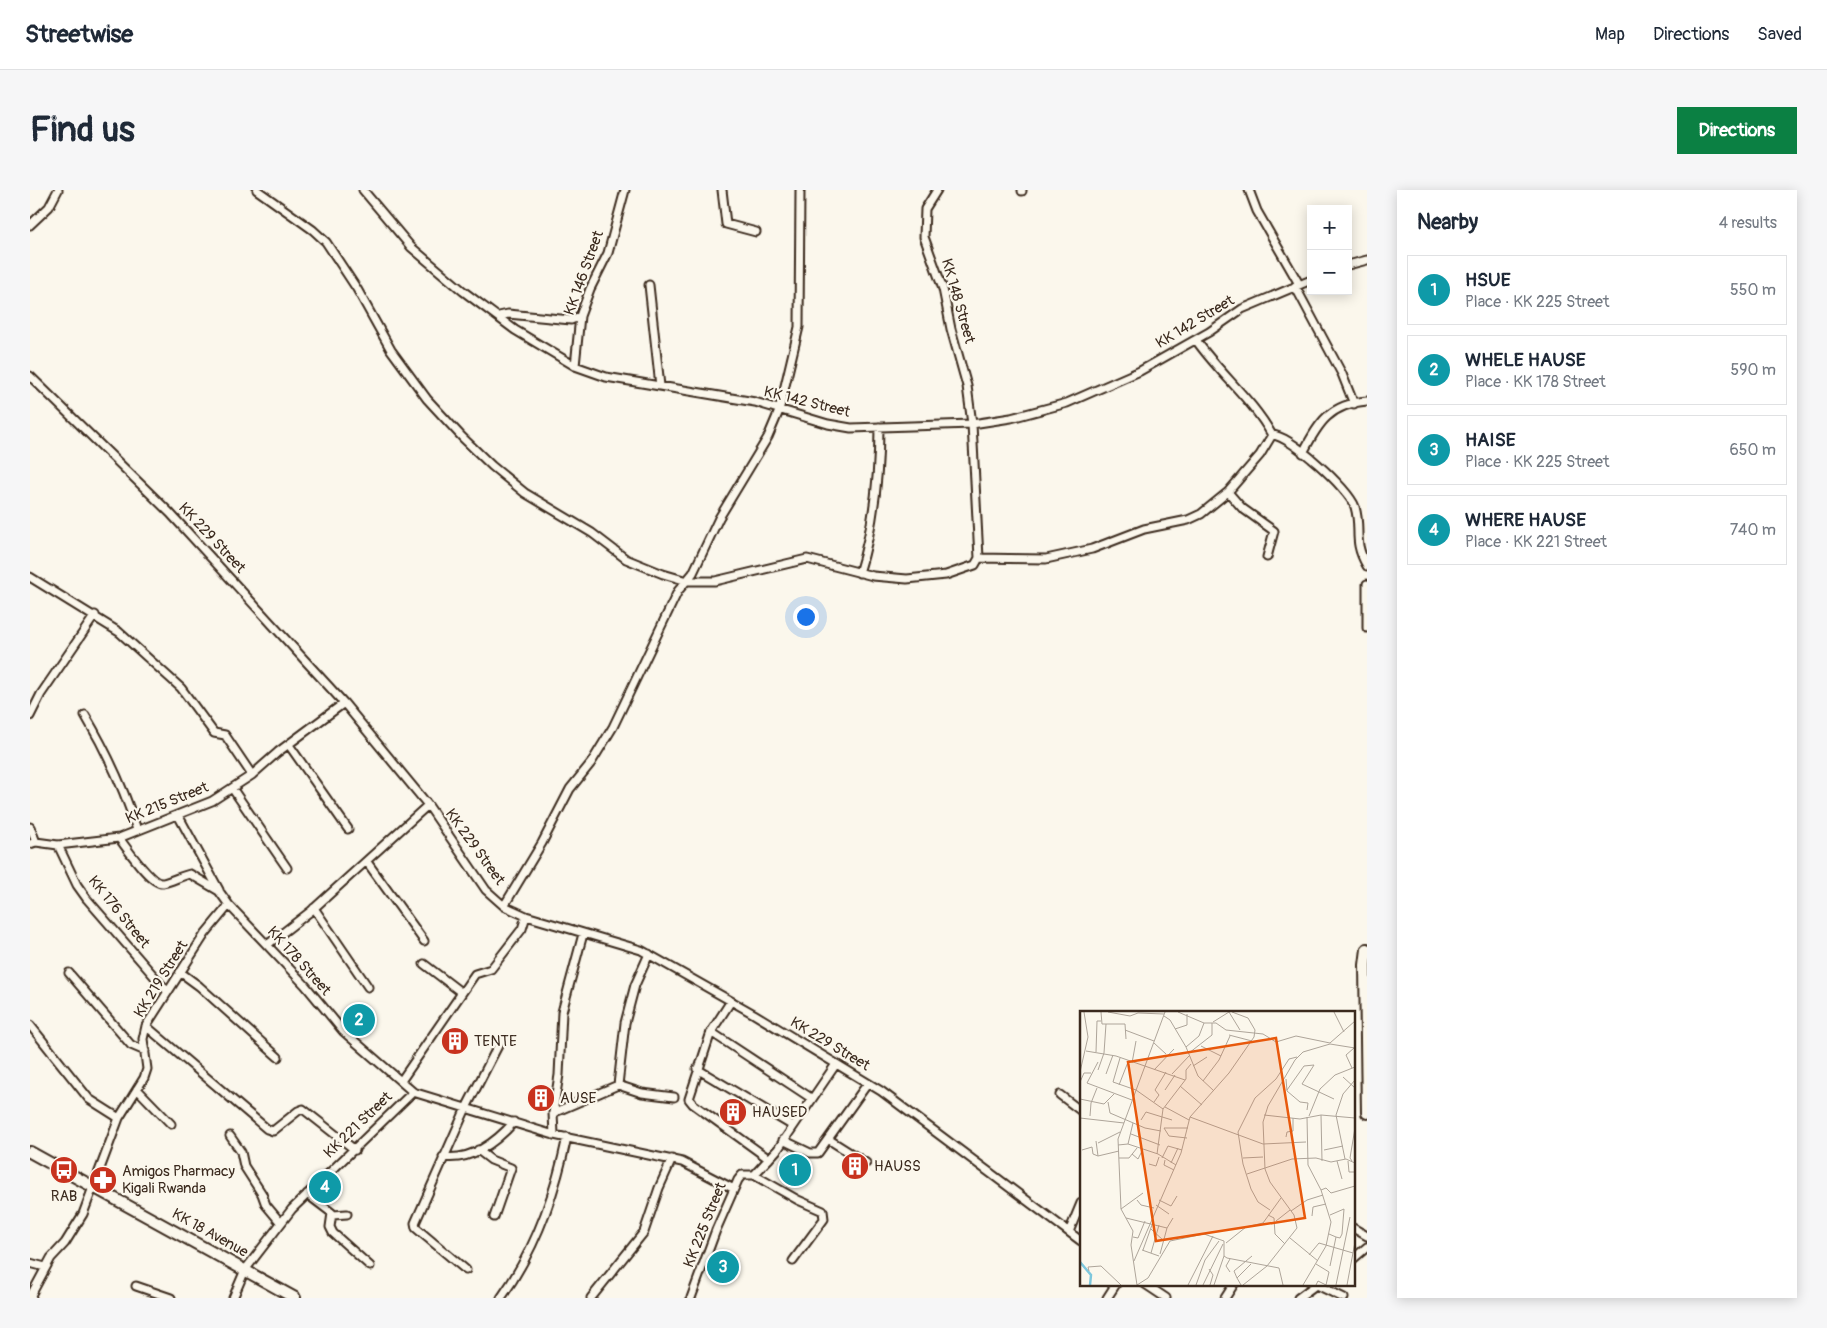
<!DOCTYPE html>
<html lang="en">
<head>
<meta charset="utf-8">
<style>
  :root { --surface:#fff; --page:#f6f6f7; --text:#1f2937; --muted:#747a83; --line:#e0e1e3; --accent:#0b8043 }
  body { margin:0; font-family:Pangolin,sans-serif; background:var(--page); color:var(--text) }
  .controls { position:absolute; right:15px; top:15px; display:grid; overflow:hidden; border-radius:0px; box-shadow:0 2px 12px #0003 }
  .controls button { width:45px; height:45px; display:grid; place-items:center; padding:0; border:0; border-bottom:1px solid var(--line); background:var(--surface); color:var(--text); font:25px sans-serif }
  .you { position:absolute; left:775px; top:426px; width:18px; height:18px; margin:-12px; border:4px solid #fff; border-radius:50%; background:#1a73e8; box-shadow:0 0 0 8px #1a73e833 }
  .badge { display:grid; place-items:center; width:32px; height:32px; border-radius:50%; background:var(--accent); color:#fff; font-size:16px; font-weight:700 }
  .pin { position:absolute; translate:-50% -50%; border:2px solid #fff; box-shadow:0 1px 5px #0006 }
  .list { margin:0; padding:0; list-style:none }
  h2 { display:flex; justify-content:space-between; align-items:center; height:65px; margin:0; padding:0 20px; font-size:21px }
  h2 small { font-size:16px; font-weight:400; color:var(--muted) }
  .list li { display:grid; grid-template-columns:32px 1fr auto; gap:15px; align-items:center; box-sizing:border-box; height:70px; margin:0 10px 10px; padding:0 10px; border:1px solid var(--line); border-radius:0px }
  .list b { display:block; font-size:19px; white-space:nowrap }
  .list p { margin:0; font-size:16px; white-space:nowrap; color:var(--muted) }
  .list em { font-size:16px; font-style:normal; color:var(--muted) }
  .map { position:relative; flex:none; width:1337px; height:1108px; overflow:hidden; border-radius:0px }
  header { display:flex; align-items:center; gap:30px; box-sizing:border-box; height:70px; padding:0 25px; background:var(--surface); border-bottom:1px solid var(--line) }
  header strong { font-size:24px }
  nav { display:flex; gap:28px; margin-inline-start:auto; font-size:18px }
  .intro { display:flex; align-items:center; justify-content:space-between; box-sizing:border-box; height:120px; padding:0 30px }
  h1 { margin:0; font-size:35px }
  .button { padding:12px 22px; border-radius:0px; background:var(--accent); color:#fff; font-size:18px; font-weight:700 }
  main { display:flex; gap:30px; padding:0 30px }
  aside { flex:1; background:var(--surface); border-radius:0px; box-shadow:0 2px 12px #0003 }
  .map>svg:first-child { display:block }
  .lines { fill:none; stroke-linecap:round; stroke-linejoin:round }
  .street-casing { stroke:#3b2a1e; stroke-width:11 }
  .secondary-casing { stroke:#3b2a1e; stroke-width:14 }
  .street { stroke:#fbf7ec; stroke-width:7 }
  .secondary { stroke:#fbf7ec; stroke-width:10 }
  .labels { text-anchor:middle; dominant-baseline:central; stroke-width:4.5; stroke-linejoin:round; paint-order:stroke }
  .street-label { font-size:15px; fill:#3b2a1e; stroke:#fbf7ec }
  .poi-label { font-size:15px; fill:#3b2a1e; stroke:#fbf7ec; text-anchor:start }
  .inset-river { fill:none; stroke:#7dc7dd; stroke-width:2.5 }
  .inset-road { fill:none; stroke:#aea59a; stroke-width:1 }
  .view { fill:#e8590c; fill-opacity:0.15; stroke:#e8590c; stroke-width:2.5 }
  .inset-edge { fill:none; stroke:#3b2a1e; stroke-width:2.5 }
</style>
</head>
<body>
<header>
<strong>Streetwise</strong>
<nav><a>Map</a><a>Directions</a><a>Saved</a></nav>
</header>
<div class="intro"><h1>Find us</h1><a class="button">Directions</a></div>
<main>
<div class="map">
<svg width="1337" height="1108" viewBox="0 0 1337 1108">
  <rect width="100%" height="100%" fill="#fbf7ec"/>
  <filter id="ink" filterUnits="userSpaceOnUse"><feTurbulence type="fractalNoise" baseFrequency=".02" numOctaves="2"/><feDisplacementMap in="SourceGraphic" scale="10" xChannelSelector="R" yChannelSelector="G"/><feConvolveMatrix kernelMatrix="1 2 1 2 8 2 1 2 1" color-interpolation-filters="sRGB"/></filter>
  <g filter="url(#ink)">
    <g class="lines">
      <defs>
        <path id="street" d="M227 0 283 40 296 52 327 99 361 160 397 209 432 247 462 276 495 303 562 343 596 369 633 384 657 391H685L777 369 843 386 877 389 916 385 945 375 949 368 942 234 937 196 921 139 913 99 894 47 895 19 907 0
          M333 0 381 57 433 101 485 140 545 176 576 187 725 212 798 234 821 238 942 234 981 228 1037 213 1110 181 1179 142 1212 119 1281 90
          M692 0 696 34 726 42
          M992 0V1
          M1219 0 1227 21 1269 94
          M0 35 19 17 28 0
          M1318 75 1337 70
          M619 95 630 196
          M1265 96 1312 184 1324 214
          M469 126 478 124 541 130 550 126
          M1166 150C1189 183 1222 209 1242 245 1260 245 1319 299 1325 317 1332 341 1322 350 1337 376
          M545 176 550 126 560 99 578 63 595 0
          M0 186 140 323 314 513 398 615 456 700 474 716 496 726 611 760 724 824 851 901 1051 1051
          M1273 263C1288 233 1300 214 1337 211
          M1198 302 1212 318 1244 341 1237 367
          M949 368 1016 369 1062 359 1114 339 1158 330 1171 324 1198 302 1230 265 1242 245
          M829 383C844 336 849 285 849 237
          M0 387 89 442 151 498 184 543 195 545 222 585
          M1337 394V438
          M55 525C77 562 94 598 107 640
          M0 526 11 504 65 425
          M259 555 318 639
          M202 598 257 678
          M148 625 189 700
          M0 637 6 652
          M89 648C97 658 121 695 133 693 142 691 151 686 160 684L189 701 199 715 275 795 313 841 383 902 524 945 652 972 704 999
          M0 654 6 652 28 655 89 648 182 611 222 585 248 562 314 513
          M28 655 47 695 57 709 137 801
          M337 672 394 751
          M474 716 512 653 540 599 561 573 583 537 648 401 663 383 689 328 738 247 749 221 769 137 770 0
          M284 718 338 797
          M237 755 281 721 398 615
          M394 774 432 803
          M150 782 169 796 248 867
          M39 783 101 855 115 861
          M701 811 681 842 659 909 663 914 739 969
          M0 835 59 909 89 928
          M116 836 237 939 243 941 268 921 273 919 325 960
          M681 842 781 908
          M667 879 763 936
          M371 891 445 784 461 779 492 739 496 726
          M588 895 612 903 644 907
          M107 899 141 934
          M1030 905 1051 921
          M523 923 588 895 595 833 605 795 619 764
          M524 945 523 923 529 885 532 822 553 744
          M200 946 211 962 214 976 232 1004 236 1015 251 1033
          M798 949 836 973
          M753 950 780 963H788L838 893
          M448 960 461 970 481 978 464 1027
          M413 967C441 971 466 952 484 932
          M724 985 768 1010 793 1021 794 1029 763 1071
          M277 1004 302 1023 300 1037 303 1043 340 1076
          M303 1025 317 1024
          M1323 1038 1337 1046
          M1039 1042 1051 1013
          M1323 1069 1337 1057
          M0 1073 15 1077
          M436 1080 386 1038 385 1033 436 918 471 850
          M1115 1094 1136 1108
          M1285 1094 1314 1108
          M106 1096 141 1108
          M2 1108 0 1107 21 1068 35 1053 53 1024 89 928 114 888 117 879 113 849 116 836 175 744 199 715
          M203 1108 215 1080 262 1019 383 902
          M471 1108C506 1059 525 1005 537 947
          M561 1108 614 1042 629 998 642 969
          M661 1108 686 1040 708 990 712 985H724L748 959 806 874
          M1077 1108 1086 1094
          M1195 1108 1204 1094
          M1268 1108 1287 1094"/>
        <path id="secondary" d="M1337 759 1335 775 1337 923
          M0 962 265 1108"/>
      </defs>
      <use href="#street" class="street-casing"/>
      <use href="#secondary" class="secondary-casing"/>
      <use href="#street" class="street"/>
      <use href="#secondary" class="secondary"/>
    </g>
  </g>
  <defs>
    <symbol id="building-disc" viewBox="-11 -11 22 22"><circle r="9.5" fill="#c8321e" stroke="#fbf7ec"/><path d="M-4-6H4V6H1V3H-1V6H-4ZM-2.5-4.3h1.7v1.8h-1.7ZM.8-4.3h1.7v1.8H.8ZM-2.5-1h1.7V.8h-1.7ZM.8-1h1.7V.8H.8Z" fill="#fff"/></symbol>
    <symbol id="bus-disc" viewBox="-11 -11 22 22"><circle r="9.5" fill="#c8321e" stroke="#fbf7ec"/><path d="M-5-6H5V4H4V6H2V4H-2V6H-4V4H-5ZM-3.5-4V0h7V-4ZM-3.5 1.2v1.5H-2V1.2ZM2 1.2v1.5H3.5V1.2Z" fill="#fff"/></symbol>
    <symbol id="pharmacy-disc" viewBox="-11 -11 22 22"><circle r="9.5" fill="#c8321e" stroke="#fbf7ec"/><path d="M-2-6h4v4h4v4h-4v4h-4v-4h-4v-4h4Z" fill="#fff"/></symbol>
  </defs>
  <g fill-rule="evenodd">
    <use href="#building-disc" x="409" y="835" width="32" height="32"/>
    <use href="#building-disc" x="495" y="892" width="32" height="32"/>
    <use href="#building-disc" x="687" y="906" width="32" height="32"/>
    <use href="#building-disc" x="809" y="960" width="32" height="32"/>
    <use href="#bus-disc" x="18" y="964" width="32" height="32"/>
    <use href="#pharmacy-disc" x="57" y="974" width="32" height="32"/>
  </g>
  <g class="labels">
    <g class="street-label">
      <text transform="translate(554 83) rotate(-70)">KK 146 Street</text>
      <text transform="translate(928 111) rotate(74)">KK 148 Street</text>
      <text transform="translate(1165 132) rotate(-31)">KK 142 Street</text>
      <text transform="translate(777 212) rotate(14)">KK 142 Street</text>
      <text transform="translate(182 348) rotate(47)">KK 229 Street</text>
      <text transform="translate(137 613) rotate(-22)">KK 215 Street</text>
      <text transform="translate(445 657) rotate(54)">KK 229 Street</text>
      <text transform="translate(89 722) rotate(51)">KK 176 Street</text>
      <text transform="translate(269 771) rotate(48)">KK 178 Street</text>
      <text transform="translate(131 789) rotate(-58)">KK 219 Street</text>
      <text transform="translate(800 854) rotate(31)">KK 229 Street</text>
      <text transform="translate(328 935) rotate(-44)">KK 221 Street</text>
      <text transform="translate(675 1035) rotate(-68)">KK 225 Street</text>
      <text transform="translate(180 1043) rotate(29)">KK 18 Avenue</text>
    </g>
    <g class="poi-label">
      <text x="444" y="851">TENTE</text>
      <text x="530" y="908">AUSE</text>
      <text x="722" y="922">HAUSED</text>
      <text x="844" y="976">HAUSS</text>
      <text x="92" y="981">Amigos Pharmacy<tspan x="92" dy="17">Kigali Rwanda</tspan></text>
      <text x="34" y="1006" text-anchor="middle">RAB</text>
    </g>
  </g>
  <g transform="translate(1050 821)">
    <rect width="275" height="275" fill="#fbf7ec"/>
    <path class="inset-river" d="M0 251 11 264 10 274"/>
    <path class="inset-road" d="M21 1 22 13H45L46 28M28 1 50 5 58 2 84 3M85 1 38 128 41 198 53 220 51 234 57 274 68 267 90 230 124 223 144 230V245L147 247 199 257 203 274M98 1 124 12H136L146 19 183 23 196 31 216 25 250 32M149 1 160 19M254 1 264 21M84 5 90 9 106 36 118 65 134 80M133 11 149 1M95 18 107 14V3M45 19 74 30M149 24 172 30M74 32 86 43M250 32 275 10M121 35 141 45M106 36 119 25 124 12M6 40 36 45 105 69M16 41 17 10H21M109 42 132 24V12M40 47 33 71 56 79 83 98M18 51 7 72 52 89M52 52 56 30M113 55 127 46M272 57 266 44 274 37M18 59 24 42 26 13M74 59 94 38M0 61 8 26 4 1M26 63 33 44M92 63 109 45M263 66 275 77M206 68 207 80 220 91 228 92 227 99M123 70 139 49 150 25M0 71 4 62H11M39 74 48 51M100 75 122 94M85 79 95 64M207 79 224 55 234 54 222 73 254 88M0 88 24 93 34 83M28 91 30 102 65 117 81 120M74 91 79 84 75 79 86 61M85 96 109 109M184 104 220 108 241 104 275 107M241 104 242 150M10 105 11 92 17 77M229 105 240 78 255 64 275 56M110 106 183 133 226 131M0 107 44 112M61 109 66 101 92 109M84 117 89 125 107 127M84 117H108M51 123 80 134M206 126 207 121 213 120V107M16 130 18 145M18 132 40 121M48 133 53 112M38 134 48 133 78 143 96 154M2 139 12 136 13 143 18 145 39 140M244 139 263 135M52 143 58 148 62 140M77 143 83 98 106 68V59L111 53M39 147H49L57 137M82 147 88 135 102 139M163 147 183 146M265 148 256 104 263 83 275 69M85 149 84 154 94 159M257 150 262 168M268 150 269 161H275M272 150 270 147 275 117M91 152 98 137M69 153 76 155 79 146M167 163 212 148 236 147 251 151 266 148 275 152M241 179 246 177 251 182 275 175M57 189 61 194 74 197M79 189 91 195 97 185M76 194 89 203M41 198 63 182M190 199 178 191 171 178 163 153 158 121 175 87 196 68 209 48 217 46M211 200 227 189 243 184M188 204 194 207 195 223 205 233M250 204 264 198 262 223 260 227 256 226M232 205 233 196 246 193M46 207 87 217M196 210 210 199M71 218 84 230M249 223 256 226 250 255M53 226 58 227 65 210M210 227 238 250M146 232 166 216 183 212 201 187M62 239 79 245M63 239 73 211M71 242 79 214M80 243 87 217 93 207M229 244 239 232 273 242M54 250 101 142 110 106 149 62 174 26 175 19 168 7 152 1M236 253 249 261 246 274 238 270 236 274M129 258 133 264 130 274M9 260 8 256 21 255 41 274M150 261 146 255 150 248M157 267 154 260 172 245M108 274 133 225M116 274 125 249 139 230M123 274 143 233M134 274 144 245M161 274 157 267 171 253M163 274 187 255 217 217 214 204 190 171 185 158 183 111 188 95 215 49 223 41 250 33 275 37M223 274 246 235 251 211 241 179 228 154 227 106M256 274 270 206M267 274 275 231"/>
    <path class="view" d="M196 27 225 207 76 230 48 51Z"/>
    <rect width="275" height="275" class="inset-edge"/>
  </g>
</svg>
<div class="controls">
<button>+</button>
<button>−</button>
</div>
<div class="you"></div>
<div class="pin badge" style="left:765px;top:980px;background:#0f9aa8">1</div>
<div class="pin badge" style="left:329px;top:830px;background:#0f9aa8">2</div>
<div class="pin badge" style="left:693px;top:1077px;background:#0f9aa8">3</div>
<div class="pin badge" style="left:295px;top:997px;background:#0f9aa8">4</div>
</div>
<aside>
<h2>Nearby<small>4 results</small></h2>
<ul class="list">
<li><span class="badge" style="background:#0f9aa8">1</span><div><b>HSUE</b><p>Place · KK 225 Street</p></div><em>550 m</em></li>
<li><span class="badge" style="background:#0f9aa8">2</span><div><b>WHELE HAUSE</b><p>Place · KK 178 Street</p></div><em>590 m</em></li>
<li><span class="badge" style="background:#0f9aa8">3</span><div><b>HAISE</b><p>Place · KK 225 Street</p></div><em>650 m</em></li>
<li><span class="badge" style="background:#0f9aa8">4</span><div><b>WHERE HAUSE</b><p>Place · KK 221 Street</p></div><em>740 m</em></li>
</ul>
</aside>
</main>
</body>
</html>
